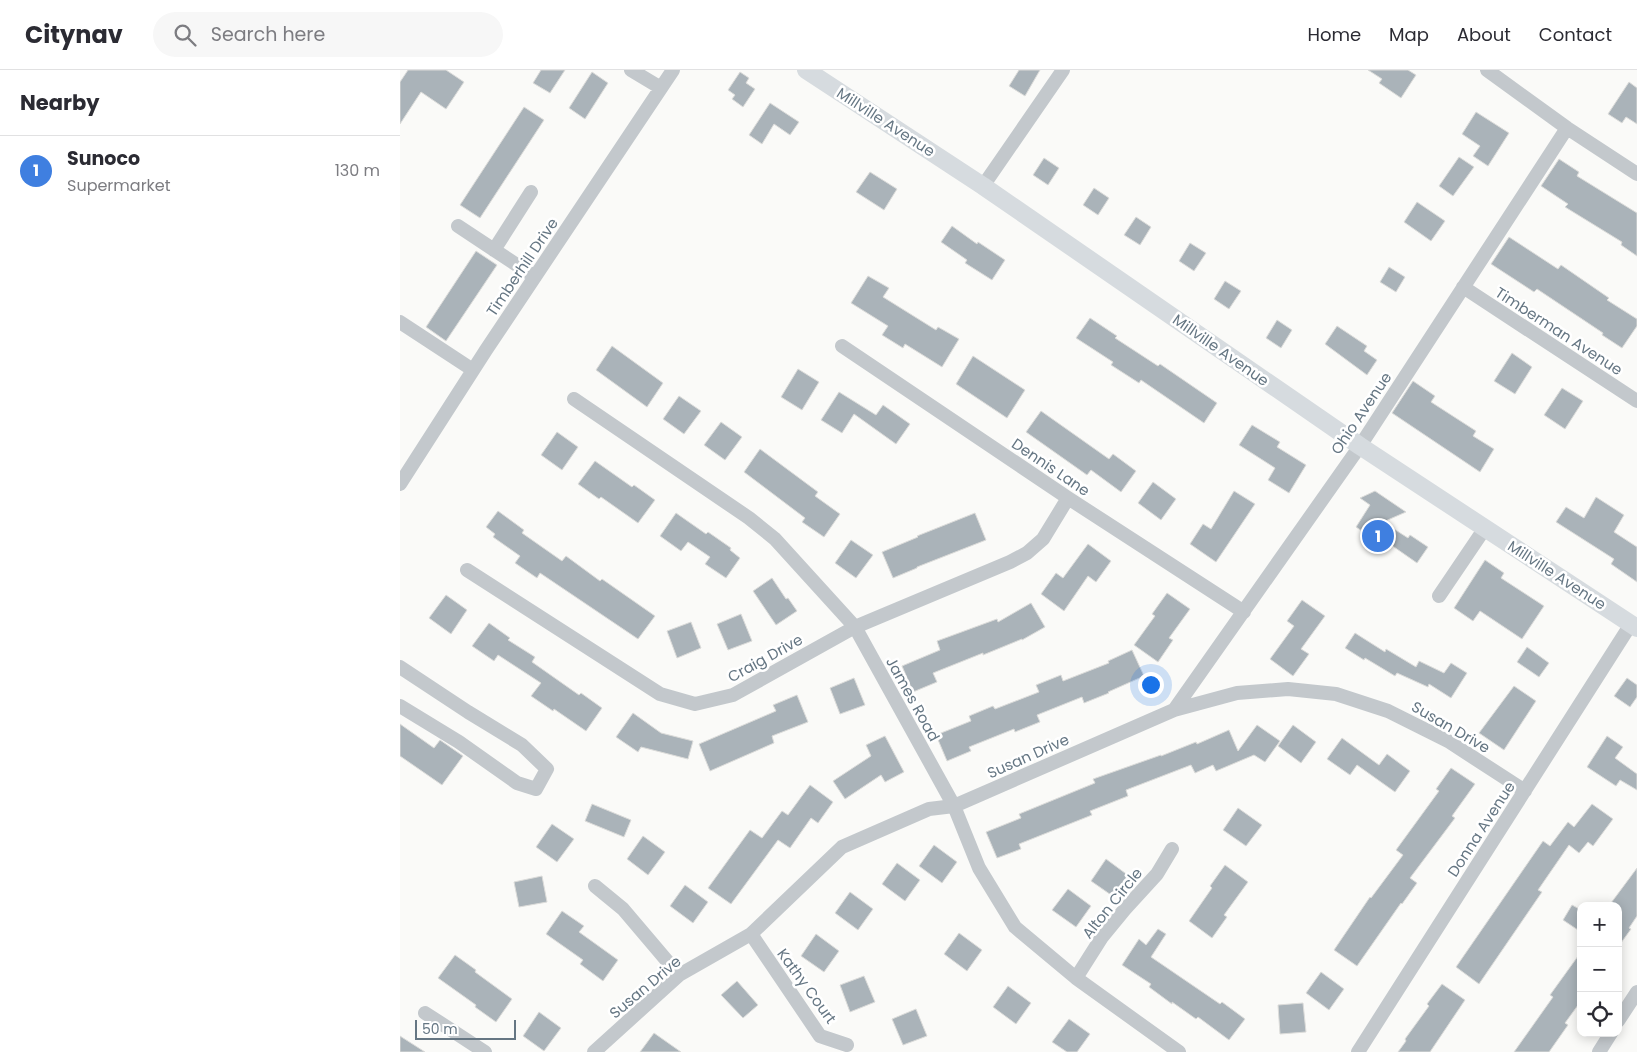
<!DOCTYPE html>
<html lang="en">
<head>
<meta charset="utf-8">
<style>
  :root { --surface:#fff; --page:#f7f7f7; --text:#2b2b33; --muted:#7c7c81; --line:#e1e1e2; --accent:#2563eb }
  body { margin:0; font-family:Poppins,sans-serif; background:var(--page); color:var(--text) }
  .controls { position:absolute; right:15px; bottom:15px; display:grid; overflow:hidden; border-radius:10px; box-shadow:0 2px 12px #0003 }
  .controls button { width:45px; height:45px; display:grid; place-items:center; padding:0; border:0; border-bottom:1px solid var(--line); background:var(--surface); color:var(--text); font:25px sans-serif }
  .scale { position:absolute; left:15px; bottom:12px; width:101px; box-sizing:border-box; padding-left:5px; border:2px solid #657683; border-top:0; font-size:14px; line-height:18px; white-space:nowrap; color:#657683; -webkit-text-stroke:4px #fff; paint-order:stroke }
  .you { position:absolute; left:750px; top:614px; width:18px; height:18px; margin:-12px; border:4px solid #fff; border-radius:50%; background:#1a73e8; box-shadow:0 0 0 8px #1a73e833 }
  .badge { display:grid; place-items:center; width:32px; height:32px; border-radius:50%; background:var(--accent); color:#fff; font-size:16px; font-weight:700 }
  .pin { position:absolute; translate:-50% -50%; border:2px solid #fff; box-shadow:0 1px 5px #0006 }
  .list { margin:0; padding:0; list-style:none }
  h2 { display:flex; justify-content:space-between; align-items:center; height:65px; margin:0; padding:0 20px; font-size:21px }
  h2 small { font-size:16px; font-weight:400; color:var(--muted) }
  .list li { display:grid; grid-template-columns:32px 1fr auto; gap:15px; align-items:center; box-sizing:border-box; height:70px; padding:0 20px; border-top:1px solid var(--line) }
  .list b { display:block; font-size:19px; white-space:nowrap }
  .list p { margin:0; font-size:16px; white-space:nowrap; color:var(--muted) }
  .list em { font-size:16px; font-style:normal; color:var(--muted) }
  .icon { flex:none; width:28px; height:28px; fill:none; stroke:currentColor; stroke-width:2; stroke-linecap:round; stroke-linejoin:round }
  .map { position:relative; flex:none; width:1237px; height:982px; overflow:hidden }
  header { display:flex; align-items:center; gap:30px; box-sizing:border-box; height:70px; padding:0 25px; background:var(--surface); border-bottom:1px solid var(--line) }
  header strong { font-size:24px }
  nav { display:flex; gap:28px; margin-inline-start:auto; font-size:18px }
  .search { width:350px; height:45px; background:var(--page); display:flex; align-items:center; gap:12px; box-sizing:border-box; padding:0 18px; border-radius:28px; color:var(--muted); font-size:19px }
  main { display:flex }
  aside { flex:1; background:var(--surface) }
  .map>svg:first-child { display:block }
  .building { fill:#aab3b9; stroke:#dcdcda }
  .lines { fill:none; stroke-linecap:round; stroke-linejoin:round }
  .minor { stroke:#c3c8cc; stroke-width:14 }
  .major { stroke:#d6dbdf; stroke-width:18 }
  .labels { text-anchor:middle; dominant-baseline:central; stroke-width:5; stroke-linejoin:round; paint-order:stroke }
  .street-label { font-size:15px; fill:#657683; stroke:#fff }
</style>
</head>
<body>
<header>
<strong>Citynav</strong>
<div class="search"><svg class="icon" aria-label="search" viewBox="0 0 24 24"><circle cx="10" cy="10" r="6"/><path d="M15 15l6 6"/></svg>Search here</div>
<nav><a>Home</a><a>Map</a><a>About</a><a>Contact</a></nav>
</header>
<main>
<aside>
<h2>Nearby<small></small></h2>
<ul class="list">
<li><span class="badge" style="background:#3f7fe0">1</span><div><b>Sunoco</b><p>Supermarket</p></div><em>130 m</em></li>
</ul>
</aside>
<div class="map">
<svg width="1237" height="982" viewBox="0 0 1237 982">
  <rect width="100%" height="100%" fill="#fafaf8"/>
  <path class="building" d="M8 0H46L64 12 46 39 21 22 0 54V12Z
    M141 0H165L150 23 133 13Z
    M619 0H640L625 26 609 16Z
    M968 0H1008L1016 5 1001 28 979 13 982 9Z
    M192 2 208 13 185 49 169 38Z
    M340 2 349 8 346 13 355 19 343 37 332 29 335 25 328 20Z
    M1229 12 1237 18V54L1226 47 1222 53 1208 44Z
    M370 33 399 52 390 65 374 54 362 74 349 65Z
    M124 37 144 50 80 148 60 135Z
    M1076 42 1109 63 1088 96 1073 86 1080 76 1062 64Z
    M1059 87 1074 97 1053 126 1039 116Z
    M644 88 659 98 648 115 633 105Z
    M1159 89 1179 102 1177 106 1237 143V186L1221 175 1222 172 1165 137 1168 134 1141 116Z
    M470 102 497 119 484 140 456 122Z
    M694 118 709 128 698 145 683 135Z
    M1017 132 1045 151 1031 171 1004 152Z
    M736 147 751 157 740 175 724 165Z
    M552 156 577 174 578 172 605 190 592 210 565 193 567 190 541 172Z
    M1109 167 1158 199 1161 195 1209 228 1207 230 1237 249V256L1222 278 1202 265 1203 263 1137 219 1134 222 1091 194Z
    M790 173 806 183 794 201 779 191Z
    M76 181 97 195 46 271 26 257Z
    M989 197 1005 207 996 222 980 212Z
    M468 206 489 218 483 227 536 260 538 257 559 269 542 297 505 274 503 278 482 265 488 256 451 233Z
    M825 211 841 221 829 239 814 229Z
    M690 248 717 266 715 268 758 296 760 294 817 333 804 353 741 310 739 313 711 295 713 292 676 268Z
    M877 250 892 260 881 278 866 268Z
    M937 256 967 276 964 281 977 290 967 305 925 274Z
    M212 276 263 313 247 337 196 300Z
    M1112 283 1132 297 1115 324 1094 311Z
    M573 286 625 320 607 348 556 314Z
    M398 299 419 312 402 340 381 327Z
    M1013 311 1035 326 1031 332 1076 361 1073 366 1094 379 1080 402 992 343Z
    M1162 318 1183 331 1165 359 1144 345Z
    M439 322 476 345 483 335 510 354 496 374 454 344 442 363 421 350Z
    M279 326 301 341 284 364 263 349Z
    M641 341 709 389 713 384 736 401 721 422 691 400 687 405 626 362Z
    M321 352 342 367 325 390 304 375Z
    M852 355 880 372 877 377 906 395 889 423 868 410 875 398 839 375Z
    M157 362 178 377 162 400 141 385Z
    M360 379 418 422 415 426 440 444 424 467 402 452 405 448 344 402Z
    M195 391 232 417 234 415 255 430 238 453 201 427 199 429 178 414Z
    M753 412 776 429 761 450 738 433Z
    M834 421 855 434 816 492 790 474 803 454 811 459Z
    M975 421 1006 442 983 452 1008 468 1010 465 1028 477 1017 493 984 470 982 474 956 457 970 435 960 428Z
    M1196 427 1224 445 1214 462 1237 477V512L1211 494 1214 489 1156 452 1166 437 1184 448Z
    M98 441 124 460 122 463 162 491 166 486 200 511 202 509 255 546 238 569 140 503 137 508 115 493 120 486 93 467 95 464 86 457Z
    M276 443 306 464 308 462 331 478 330 480 340 488 326 508 305 494 310 487 288 472 281 481 260 466Z
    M575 443 586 470 517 497V498L493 508 482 482 518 467 517 466Z
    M451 470 473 485 456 508 435 493Z
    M688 474 711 491 696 512 688 506 664 541 641 524 656 503 663 508Z
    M1085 490 1104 503 1101 508 1144 536 1122 569 1080 541 1073 551 1054 538Z
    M372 508 386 529 388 528 397 541 376 555 353 521Z
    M767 523 790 539 769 568 773 570 758 592 734 575 755 546 752 544Z
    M46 525 67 540 51 564 29 548Z
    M902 530 925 546 901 579 909 584 893 606 870 589 894 556 887 551Z
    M631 533 645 557 622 570V569L583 585V583L533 603 537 612 513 622 502 596 540 580 537 571 597 549 598 552Z
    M341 544 352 571 328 580 317 554Z
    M291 552 301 578 277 588 267 561Z
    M89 553 110 568 108 570 135 587 132 592 179 625 181 623 202 638 186 661 154 639 153 641 131 626 141 613 98 585 94 591 72 576Z
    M955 563 985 582 986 579 1016 597 1019 591 1044 603 1051 593 1067 603 1051 628 1029 614 1028 617 997 603 995 606 965 588 964 590 945 578Z
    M1127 577 1149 593 1139 607 1117 592Z
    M732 580 744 606 708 622 709 623 684 633 682 627 637 645 640 652 615 662 614 659 569 677 571 681 547 691 536 665 571 651 569 646 593 636 595 639 639 622 636 615 661 605 663 611 709 593 708 591Z
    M454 608 465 635 440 644 430 618Z
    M1227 608 1237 615V627L1230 637 1214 626Z
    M1114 616 1136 631 1104 680 1079 663Z
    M397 625 408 652 372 666 374 673 310 701 299 674 376 641 373 635Z
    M233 643 261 663 293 671 288 689 241 677 238 682 216 667Z
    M0 654 34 678 40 670 63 686 42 715 0 686Z
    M857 655 880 671 865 692 854 685 816 701 813 695 795 703 791 695 726 720 728 726 690 741 692 745 619 774 621 779 597 788 586 762 621 748 619 744 695 713 693 709 761 685V686L796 672 797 674 829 660 838 681Z
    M893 655 916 672 901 693 878 676Z
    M485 666 504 702 485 712 481 705 445 729 433 711 471 686 466 675Z
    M1207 666 1223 677 1215 688 1237 704V720L1220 710 1216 716 1187 697Z
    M942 668 979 695 987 684 1010 701 995 722 957 695 950 705 927 689Z
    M1051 698 1075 714 1052 746 1055 748 1010 808 1017 813 1002 834 1001 833 957 896 934 880 970 827 971 828 1003 785 996 780 1039 721 1036 719Z
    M410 715 433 732 418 753 411 748 390 778 378 770 331 834 308 818 350 760 362 768 382 741 388 745Z
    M192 734 231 750 224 767 185 751Z
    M1192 734 1213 749 1193 776 1188 772 1179 783 1169 775 1138 820 1142 822 1079 914 1056 897 1143 771 1150 776 1168 752 1174 757Z
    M838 738 862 755 846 776 823 760Z
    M152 754 174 769 157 792 136 777Z
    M243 766 265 782 248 805 227 789Z
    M534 775 557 792 542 813 519 796Z
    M706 789 729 806 714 827 691 811Z
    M497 793 520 810 505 831 482 814Z
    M825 795 848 812 824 845 827 847 812 868 789 851 812 818 810 816Z
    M1237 798V846L1229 858 1231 859 1218 877V836L1211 833Z
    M142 806 147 832 119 837 114 812Z
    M285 815 308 832 293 853 270 836Z
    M668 819 691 836 676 857 652 840Z
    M450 822 473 839 458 860 435 843Z
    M1172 835 1181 840V862L1163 850Z
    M162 841 184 856 179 862 218 890 203 911 180 894 183 890 146 864Z
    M758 859 766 864 751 887 820 934 822 932 845 949 829 970 798 947 796 949 772 932V934L749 917 751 914 722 895 739 869 746 875Z
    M559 863 582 880 567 901 544 884Z
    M416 864 439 881 424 902 401 886Z
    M1181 882V931L1165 953 1168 955 1149 982H1114L1153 927 1150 925Z
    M55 885 76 900 75 902 112 929 96 952 75 937 76 935 38 908Z
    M921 902 944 919 929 940 906 923Z
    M464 906 475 932 450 942 440 915Z
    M337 911 358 935 343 948 321 925Z
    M1042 914 1065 930 1030 982H998L1006 971 1005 969 1029 936 1027 934Z
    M608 916 631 933 616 954 593 937Z
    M903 933 906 962 880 964 878 935Z
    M516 939 527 966 503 975 492 949Z
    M139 942 161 958 144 981 123 966Z
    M669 949 690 964 677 982H667L652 972Z
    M254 963 281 982H240Z
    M0 966 25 982H0Z"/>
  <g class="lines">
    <path class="minor" d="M231 0 261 18
      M1087 0 1167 58 1237 104
      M583 116 663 0
      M58 156 135 207
      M94 180 131 122
      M1063 217 1237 331
      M0 252 73 300
      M442 276 668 428 844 542
      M174 329 349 448 375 469 455 557 554 736 579 798 615 857 676 908 779 982
      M0 414 86 280 273 0
      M67 500 260 624 295 634 333 625 455 557 610 492 627 483 643 469 668 428
      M1039 526 1085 458
      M0 597 68 642 122 675 147 699 136 719 117 713 59 672 0 636
      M774 640 960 376 1167 58
      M195 816 223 839 279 905
      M351 864 420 966 447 975
      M676 908 702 867 725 839 757 804 772 779
      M25 943 85 982
      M1218 951 1237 922
      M194 982 279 905 351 864 442 777 529 739 554 736 774 640 837 623 888 619 936 624 988 641 1048 671 1125 721
      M958 982 1231 554
      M1199 982 1211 963"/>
    <path class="major" d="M406 0 583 116 960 376 1237 558"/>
  </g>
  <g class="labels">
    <g class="street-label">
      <text transform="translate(486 52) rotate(33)">Millville Avenue</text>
      <text transform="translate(122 197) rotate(-56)">Timberhill Drive</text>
      <text transform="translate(1159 261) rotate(33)">Timberman Avenue</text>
      <text transform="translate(821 280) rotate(35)">Millville Avenue</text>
      <text transform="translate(961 343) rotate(-56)">Ohio Avenue</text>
      <text transform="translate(651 397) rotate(34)">Dennis Lane</text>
      <text transform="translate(1157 505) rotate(33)">Millville Avenue</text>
      <text transform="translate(365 588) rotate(-29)">Craig Drive</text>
      <text transform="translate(513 629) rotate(61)">James Road</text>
      <text transform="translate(1051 657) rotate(30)">Susan Drive</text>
      <text transform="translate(628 686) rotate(-24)">Susan Drive</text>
      <text transform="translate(1081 759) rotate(-57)">Donna Avenue</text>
      <text transform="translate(712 833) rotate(-51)">Alton Circle</text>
      <text transform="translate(407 916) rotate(54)">Kathy Court</text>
      <text transform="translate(245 917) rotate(-40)">Susan Drive</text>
    </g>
  </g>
</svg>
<div class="controls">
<button>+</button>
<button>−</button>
<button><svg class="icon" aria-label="locate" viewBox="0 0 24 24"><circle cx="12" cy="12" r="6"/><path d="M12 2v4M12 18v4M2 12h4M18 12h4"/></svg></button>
</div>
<div class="scale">50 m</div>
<div class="you"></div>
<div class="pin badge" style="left:978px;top:466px;background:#3f7fe0">1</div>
</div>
</main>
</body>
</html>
